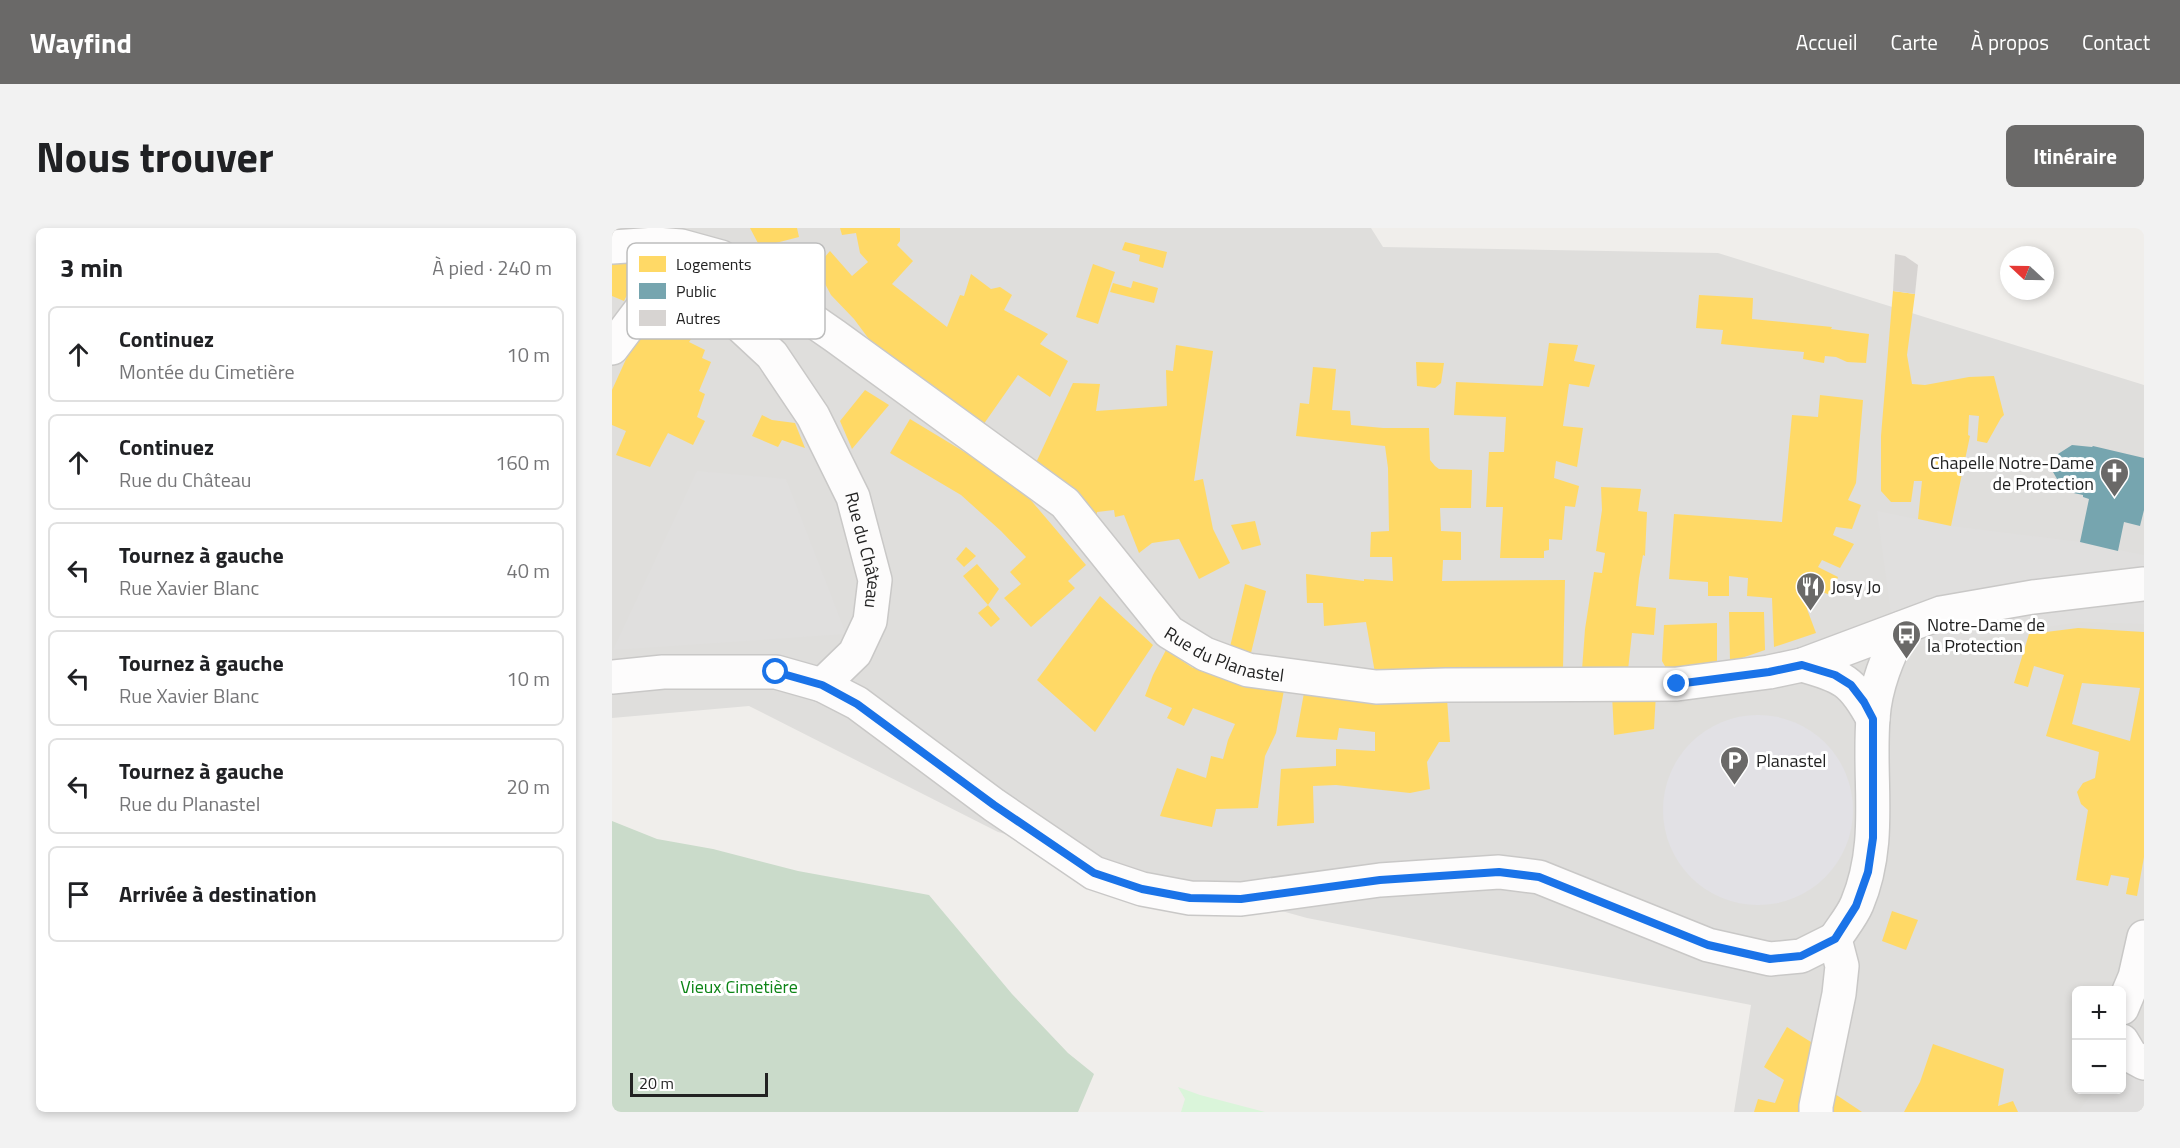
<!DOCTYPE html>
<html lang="fr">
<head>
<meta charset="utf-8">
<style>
  :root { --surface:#fff; --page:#f2f2f2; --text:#202124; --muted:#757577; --line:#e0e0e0; --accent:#6a6968 }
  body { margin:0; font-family:"Titillium Web",sans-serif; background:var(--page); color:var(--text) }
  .controls { position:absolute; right:18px; bottom:18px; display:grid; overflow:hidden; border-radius:9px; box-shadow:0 3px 9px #0003 }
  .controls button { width:54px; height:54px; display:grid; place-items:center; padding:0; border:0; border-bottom:2px solid var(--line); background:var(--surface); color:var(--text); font:30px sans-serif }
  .compass { position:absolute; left:1388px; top:18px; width:54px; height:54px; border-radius:50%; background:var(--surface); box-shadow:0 3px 9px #0003; rotate:292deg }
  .scale { position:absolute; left:18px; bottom:15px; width:138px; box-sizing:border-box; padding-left:6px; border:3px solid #222; border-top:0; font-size:16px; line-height:21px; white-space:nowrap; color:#222; -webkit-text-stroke:4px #fff; paint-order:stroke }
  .stop { position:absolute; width:18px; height:18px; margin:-14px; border:4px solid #1a73e8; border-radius:50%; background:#fff }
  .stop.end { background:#1a73e8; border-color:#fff; box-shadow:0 2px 6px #0008 }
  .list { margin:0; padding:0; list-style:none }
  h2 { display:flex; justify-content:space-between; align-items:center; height:78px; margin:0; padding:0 24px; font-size:26px }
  h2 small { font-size:20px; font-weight:400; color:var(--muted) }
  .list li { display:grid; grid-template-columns:39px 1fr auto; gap:18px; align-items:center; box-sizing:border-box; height:96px; margin:0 12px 12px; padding:0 12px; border:2px solid var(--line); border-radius:9px }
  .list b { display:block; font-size:22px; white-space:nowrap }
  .list p { margin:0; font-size:20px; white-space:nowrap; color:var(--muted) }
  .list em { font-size:20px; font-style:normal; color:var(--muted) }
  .icon { flex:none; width:33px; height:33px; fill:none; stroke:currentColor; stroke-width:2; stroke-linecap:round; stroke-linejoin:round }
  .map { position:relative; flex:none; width:1532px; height:884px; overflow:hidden; border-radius:9px }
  header { display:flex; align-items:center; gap:36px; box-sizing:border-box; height:84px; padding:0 30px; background:var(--accent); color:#fff }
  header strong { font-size:28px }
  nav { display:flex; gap:33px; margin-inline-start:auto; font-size:21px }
  .intro { display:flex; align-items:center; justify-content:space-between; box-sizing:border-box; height:144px; padding:0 36px }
  h1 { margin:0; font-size:42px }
  .button { padding:15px 27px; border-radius:9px; background:var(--accent); color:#fff; font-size:21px; font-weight:700 }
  main { display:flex; gap:36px; padding:0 36px }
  aside { flex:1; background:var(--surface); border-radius:9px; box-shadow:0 3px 9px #0003 }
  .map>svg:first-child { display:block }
  .residential { fill:#dfdedc; fill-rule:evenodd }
  .cemetery { fill:#cadbca }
  .park { fill:#daf5da }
  .parking { fill:#e0dfde }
  .plaza { fill:#e2e1e5 }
  .homes { fill:#ffd966; fill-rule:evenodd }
  .public { fill:#76a5af }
  .building { fill:#d7d4d2 }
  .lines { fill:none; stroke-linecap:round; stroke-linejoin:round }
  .minor-casing { stroke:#c9c8c7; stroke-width:36 }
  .minor { stroke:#fdfcfc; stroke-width:33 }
  .route { stroke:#1a73e8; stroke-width:8 }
  .labels { text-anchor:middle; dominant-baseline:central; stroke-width:6; stroke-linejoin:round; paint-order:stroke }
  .poi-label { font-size:18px; fill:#222; stroke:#fff; text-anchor:start }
  .street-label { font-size:18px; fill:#222; stroke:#fff }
  .park-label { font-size:18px; fill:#0c8416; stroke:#fff }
  .key { fill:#fff; stroke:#bdbdbd; stroke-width:1.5 }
  .key-label { font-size:16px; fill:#222 }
</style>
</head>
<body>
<header>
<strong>Wayfind</strong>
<nav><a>Accueil</a><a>Carte</a><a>À propos</a><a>Contact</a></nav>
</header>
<div class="intro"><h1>Nous trouver</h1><a class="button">Itinéraire</a></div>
<main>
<aside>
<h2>3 min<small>À pied · 240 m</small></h2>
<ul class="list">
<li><svg class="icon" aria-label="ahead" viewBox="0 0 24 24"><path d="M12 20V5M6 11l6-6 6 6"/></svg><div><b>Continuez</b><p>Montée du Cimetière</p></div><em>10 m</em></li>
<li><svg class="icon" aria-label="ahead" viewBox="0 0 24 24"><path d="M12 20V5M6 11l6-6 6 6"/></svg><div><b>Continuez</b><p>Rue du Château</p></div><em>160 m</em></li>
<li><svg class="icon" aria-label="left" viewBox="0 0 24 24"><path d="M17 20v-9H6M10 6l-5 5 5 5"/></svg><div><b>Tournez à gauche</b><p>Rue Xavier Blanc</p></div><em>40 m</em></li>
<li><svg class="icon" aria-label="left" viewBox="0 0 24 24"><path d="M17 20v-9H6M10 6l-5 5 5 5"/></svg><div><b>Tournez à gauche</b><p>Rue Xavier Blanc</p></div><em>10 m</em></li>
<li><svg class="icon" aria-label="left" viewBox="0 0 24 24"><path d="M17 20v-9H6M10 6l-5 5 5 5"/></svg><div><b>Tournez à gauche</b><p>Rue du Planastel</p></div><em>20 m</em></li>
<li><svg class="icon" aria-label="arrive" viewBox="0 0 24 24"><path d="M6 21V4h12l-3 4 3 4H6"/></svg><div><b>Arrivée à destination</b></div></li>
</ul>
</aside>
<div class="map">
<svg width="1532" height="884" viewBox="0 0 1532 884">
  <rect width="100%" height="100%" fill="#f0eeeb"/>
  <path class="residential" d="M0 0H759L771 19 1106 25 1532 157V884H1122L1139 777 695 690 386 604 137 478 0 490ZM1464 762H1510V862H1464Z"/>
  <path class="cemetery" d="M0 593 45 611 101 621 186 643 317 667 400 766 456 825 482 846 466 884H0Z"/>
  <path class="park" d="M566 859 588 867 653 884H569L573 871Z"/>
  <path class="parking" d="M85 243 174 251 234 406 1 422Z
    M1265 283 1339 298 1468 314 1532 327V396L1468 394 1284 422Z
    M1510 836 1532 837V884H1466L1483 862H1510Z"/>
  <path class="plaza" d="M1051 582a95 95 0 1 1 190 0a95 95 0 1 1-190 0Z"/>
  <path class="homes" d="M138 0H185L187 9 148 19Z
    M228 0H288V13L285 17 301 33 280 56 335 99 348 67 352 68 359 46 379 61 388 59 400 67 392 82 436 106 428 116 456 133 438 169 406 147 369 200 271 130 242 91 219 67 204 39 218 23 240 48 256 34 248 25 244 5 230 7Z
    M513 14 555 24 551 40 527 33 528 27 510 22Z
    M0 34 31 35 12 73 0 68Z
    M481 36 503 44 486 96 464 89Z
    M521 53 546 60 542 75 498 64 501 55 519 60Z
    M1281 63 1303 66 1295 127 1300 156 1313 157 1357 149 1382 148 1392 187 1389 190 1375 215 1365 213 1367 188 1357 187 1356 207 1358 208 1339 298 1306 291 1310 253H1302L1299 274H1279L1269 263V208Z
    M1087 67 1141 70 1140 91 1220 99 1219 101 1257 106 1254 135 1235 134 1224 129 1213 128 1212 135 1191 131 1192 124 1109 116 1111 102 1084 100Z
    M54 86 82 107 77 114 93 122 90 130 99 134 87 163 93 166 85 189 93 193 81 217 56 205 38 239 4 227 14 203 0 197V162L20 118Z
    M937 115 966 117 962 133 983 137 977 159 957 156 951 198 971 200 965 239 944 233 942 250 967 258 963 279 953 278 950 312 937 311V322L932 323V330H888L891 279H874L877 224H892L894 189 842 187 844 154 931 158Z
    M564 117 601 123 582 253 591 251 601 301 618 335 587 351 567 311 540 315 527 325 512 287 503 289 502 282 485 284V287L472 288 422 239 461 155 488 156 484 183 555 178 554 142 561 143Z
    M804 134 832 135 829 155 823 160 805 158Z
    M701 139 724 141 720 182 738 183 739 197 771 200H817L818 232 823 238 827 241 860 242 859 280H828L829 303 849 304V332H831L830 353 953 352 951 440 763 445 754 394 712 398 711 375H695L694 346 752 353V351L781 353 780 329H758L759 304 777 303 776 240 773 218 684 208 688 175 697 176Z
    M253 162 277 177 240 221 228 193Z
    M1208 167 1251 172 1244 255 1236 272 1249 277 1240 301 1224 299 1221 307 1242 316 1228 340 1210 332 1206 339 1226 349 1218 367 1198 359 1195 381 1204 405 1162 419 1160 370 1135 368 1136 350 1117 348V368H1096V354L1057 351 1062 286 1170 294 1180 187 1206 189Z
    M150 187 160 192 183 195 193 220 170 212 166 219 140 208Z
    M298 191 369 234 417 270 474 337 456 353 463 360 419 399 392 370 409 356 398 344 414 329 389 303 349 267 278 225Z
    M989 259 1029 261 1026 283 1035 284 1033 328 1031 327 1027 350 1024 378 1044 380 1042 407 1020 405 1016 442H970L973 401 982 344 990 345 993 325 984 323 990 282Z
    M643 293 649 317 630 322 619 297Z
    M354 319 364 328 352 339 344 331Z
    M365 336 387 361 376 377 351 348Z
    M633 356 654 363 638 429 617 423Z
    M488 368 541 417 483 504 425 452Z
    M376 377 388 391 379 399 366 385Z
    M1117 384H1152L1153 422 1118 434Z
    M1105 395V438L1054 440 1050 433 1052 397Z
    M1466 400 1532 404V629L1525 668 1514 666 1517 650 1499 647 1496 658 1464 652 1476 582 1469 576 1465 564 1471 555 1483 550 1487 524 1434 508 1452 447 1422 438 1416 459 1402 455 1417 406ZM1470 455 1528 460 1518 513 1460 496Z
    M554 422 581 440 583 435 672 462 664 505 653 528 646 580 604 581 600 599 548 588 565 540 594 550 599 528 611 531 616 512 623 496 581 480 572 498 555 490 560 480 533 468 541 447Z
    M692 465 835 470 838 514H827L815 534 818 561 798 565 724 557 701 558 702 595 665 598 669 541 724 538V521L763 523V504L727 500 725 512 684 509Z
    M1044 465 1042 501 1002 507 1000 466Z
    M1280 683 1306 692 1294 722 1270 713Z
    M1175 799 1207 819 1187 884H1142L1146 871 1163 875 1172 852 1152 839Z
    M1321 816 1392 841 1386 878 1401 873 1406 884H1292L1308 854Z
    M1220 864 1250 884H1213Z"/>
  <path class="public" d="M1460 217 1480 219 1481 218 1532 230V282L1528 298 1512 294 1506 323 1468 314 1477 271 1471 269V267L1452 263 1441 244 1446 226Z"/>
  <path class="building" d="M1283 26 1293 28 1306 37 1303 66 1281 63Z"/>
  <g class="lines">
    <defs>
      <g id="minor">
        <path id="s1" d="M0 19 44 16 69 18 109 29 223 108 453 275 557 404 593 426 636 442 764 459 834 457 1065 456 1157 444 1190 437 1329 385 1421 369 1532 356"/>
        <path id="s2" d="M58 43 102 73 160 127 201 188 241 269 263 352 258 393 243 425 210 457"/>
        <path d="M0 120 58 43 67 25"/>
        <path d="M1190 437C1231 449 1240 452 1261 491"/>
        <path d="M0 449 51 444H164L210 457 245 475 382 577 482 645 530 661 578 670 629 671 768 652 887 644 927 649 1096 717 1158 731 1189 728 1223 711"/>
        <path d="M1510 780 1523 749 1532 709"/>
        <path d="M1510 813 1519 828 1532 835"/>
        <path d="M1204 884V878L1227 766 1230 738 1223 711C1230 700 1240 688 1245 676 1271 614 1256 554 1261 490 1263 458 1276 428 1290 400"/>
      </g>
    </defs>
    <use href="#minor" class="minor-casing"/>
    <use href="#minor" class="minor"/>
  </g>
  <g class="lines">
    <path class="route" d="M164 444 210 457 245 476 382 577 482 645 530 661 578 670 629 671 768 652 887 644 927 649 1096 717 1158 731 1189 728 1223 711 1244 678 1256 644 1261 610V491L1252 474 1239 457 1223 447 1190 437 1157 444 1065 456"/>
  </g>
  <defs>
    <symbol id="church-pin" viewBox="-11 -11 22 30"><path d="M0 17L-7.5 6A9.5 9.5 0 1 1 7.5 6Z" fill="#6a6968" stroke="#fff"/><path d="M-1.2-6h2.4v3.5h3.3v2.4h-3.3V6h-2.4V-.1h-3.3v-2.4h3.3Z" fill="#fff"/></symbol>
    <symbol id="restaurant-pin" viewBox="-11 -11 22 30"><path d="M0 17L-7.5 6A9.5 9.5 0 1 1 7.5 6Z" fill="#6a6968" stroke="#fff"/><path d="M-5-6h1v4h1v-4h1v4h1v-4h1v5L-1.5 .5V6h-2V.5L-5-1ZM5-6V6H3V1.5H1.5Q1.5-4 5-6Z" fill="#fff"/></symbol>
    <symbol id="bus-pin" viewBox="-11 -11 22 30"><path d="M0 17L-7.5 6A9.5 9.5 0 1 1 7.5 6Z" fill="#6a6968" stroke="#fff"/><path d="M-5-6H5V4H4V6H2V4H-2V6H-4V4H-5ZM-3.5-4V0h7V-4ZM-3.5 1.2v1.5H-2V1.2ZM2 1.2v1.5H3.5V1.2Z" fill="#fff"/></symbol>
    <symbol id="parking-pin" viewBox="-11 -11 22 30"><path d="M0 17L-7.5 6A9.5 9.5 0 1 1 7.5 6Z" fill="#6a6968" stroke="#fff"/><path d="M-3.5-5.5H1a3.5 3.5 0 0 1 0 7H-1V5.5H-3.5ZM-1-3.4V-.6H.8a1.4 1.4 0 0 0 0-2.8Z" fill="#fff"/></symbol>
  </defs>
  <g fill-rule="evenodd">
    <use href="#church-pin" x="1486" y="228" width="33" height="45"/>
    <use href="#restaurant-pin" x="1182" y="342" width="33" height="45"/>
    <use href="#bus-pin" x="1278" y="390" width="33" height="45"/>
    <use href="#parking-pin" x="1106" y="516" width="33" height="45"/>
  </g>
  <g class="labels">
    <g class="poi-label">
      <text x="1482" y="234" text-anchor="end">Chapelle Notre-Dame<tspan x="1482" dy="21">de Protection</tspan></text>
      <text x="1219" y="358">Josy Jo</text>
      <text x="1315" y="396">Notre-Dame de<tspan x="1315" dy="21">la Protection</tspan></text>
      <text x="1144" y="532">Planastel</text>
    </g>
    <g class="street-label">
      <text stroke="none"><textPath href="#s2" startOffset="351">Rue du Château</textPath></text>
      <text stroke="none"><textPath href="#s1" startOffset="760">Rue du Planastel</textPath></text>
    </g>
    <g class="park-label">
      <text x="127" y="758">Vieux Cimetière</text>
    </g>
  </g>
  <rect x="15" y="15" width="198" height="96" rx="9" class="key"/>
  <rect x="27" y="28" width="27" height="16" fill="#ffd966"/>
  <rect x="27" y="55" width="27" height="16" fill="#76a5af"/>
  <rect x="27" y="82" width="27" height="16" fill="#d7d4d2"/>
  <g class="key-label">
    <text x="64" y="42">Logements</text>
    <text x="64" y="69">Public</text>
    <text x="64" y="96">Autres</text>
  </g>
</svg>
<div class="controls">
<button>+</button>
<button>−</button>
</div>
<svg class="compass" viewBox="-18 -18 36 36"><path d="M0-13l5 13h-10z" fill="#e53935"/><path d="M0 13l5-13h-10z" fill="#757577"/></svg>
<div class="scale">20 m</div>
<div class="stop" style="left:164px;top:444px"></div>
<div class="stop end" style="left:1065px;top:456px"></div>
</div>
</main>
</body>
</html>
